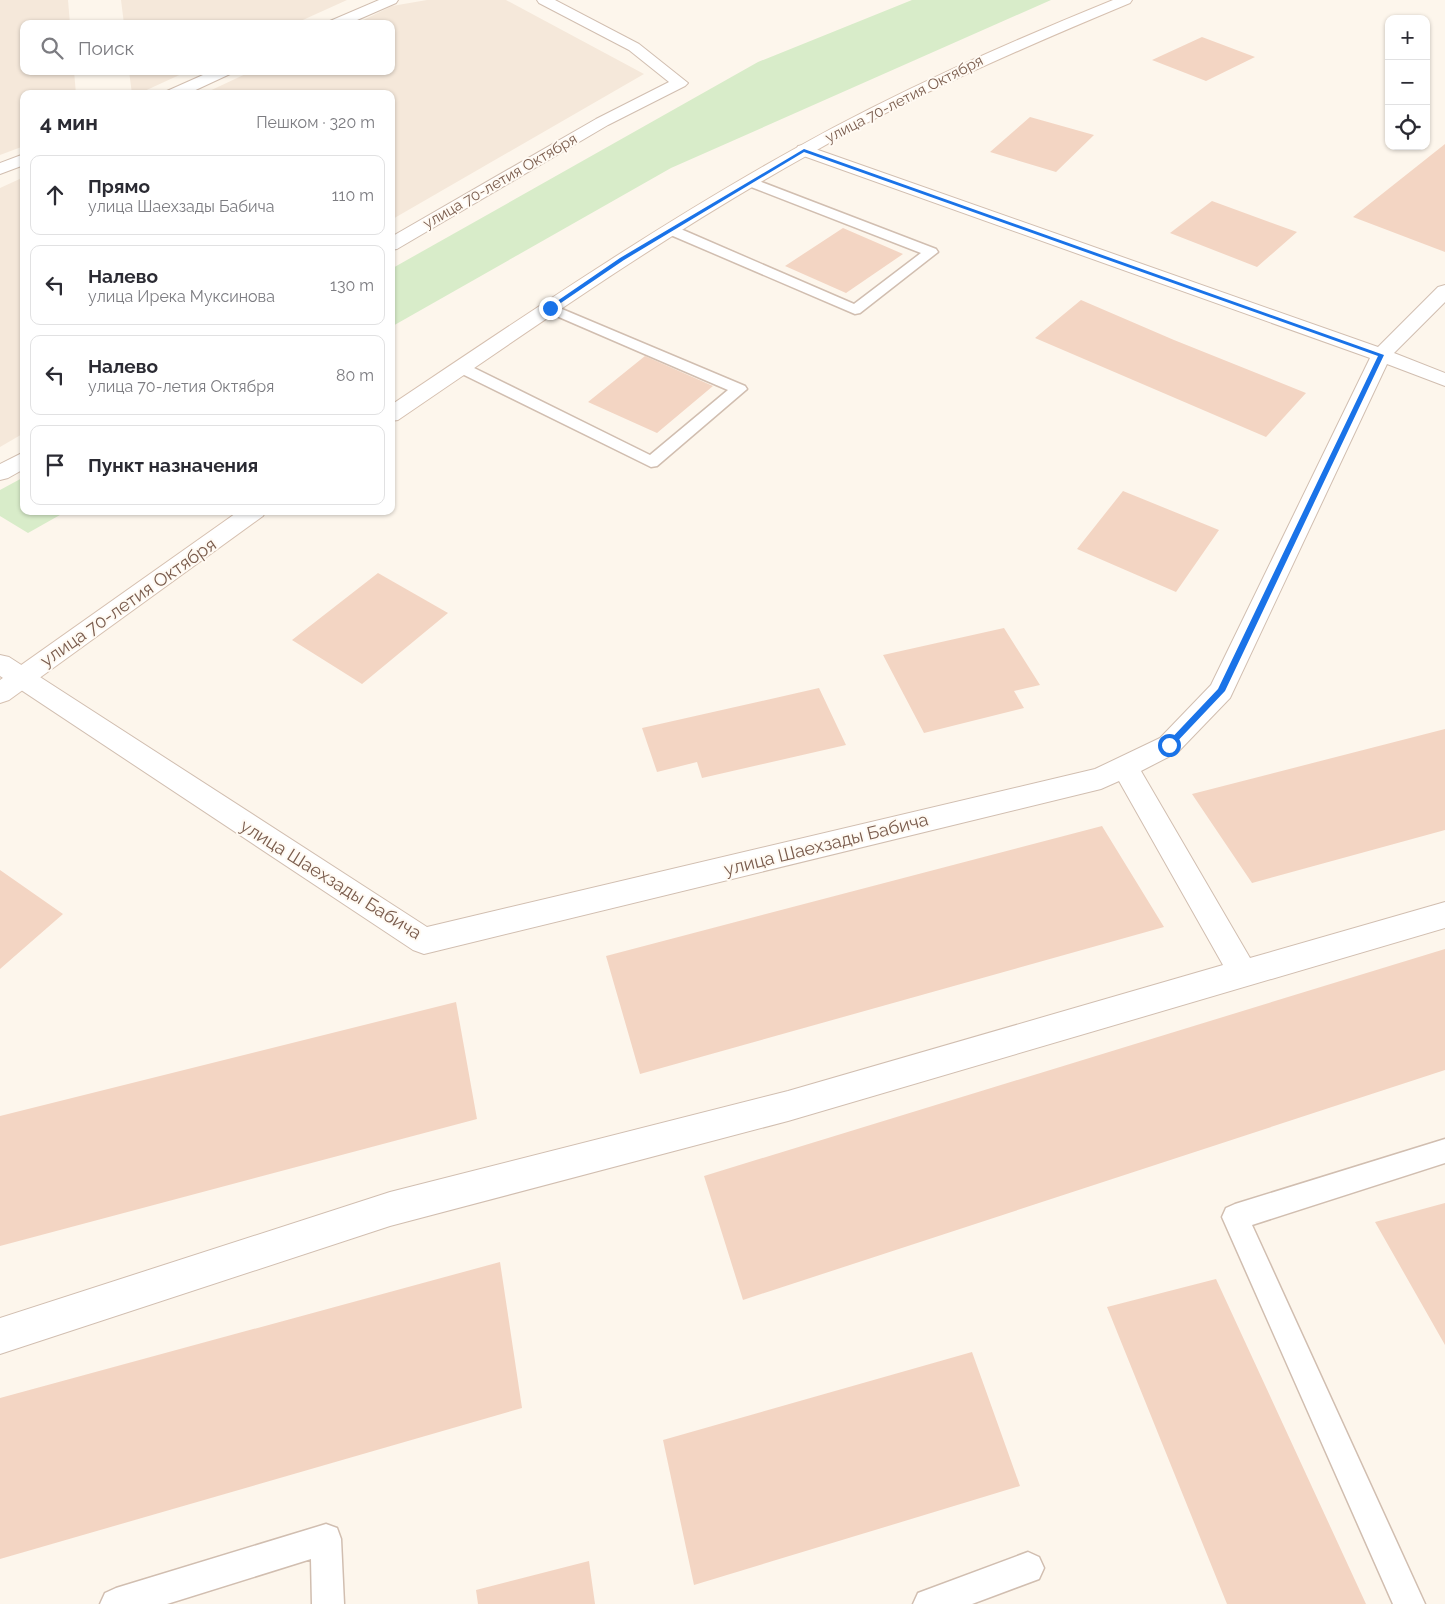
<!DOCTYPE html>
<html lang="ru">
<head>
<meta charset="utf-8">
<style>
  :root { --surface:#fff; --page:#f7f7f7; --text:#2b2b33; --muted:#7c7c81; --line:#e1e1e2 }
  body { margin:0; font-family:Raleway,sans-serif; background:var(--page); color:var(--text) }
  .controls { position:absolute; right:15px; top:15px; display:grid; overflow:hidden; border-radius:10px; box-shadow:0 1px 4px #0004 }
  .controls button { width:45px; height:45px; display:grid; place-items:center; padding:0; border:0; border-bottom:1px solid var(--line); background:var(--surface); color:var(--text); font:25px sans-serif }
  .stop { position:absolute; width:15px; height:15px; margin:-11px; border:4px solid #1a73e8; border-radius:50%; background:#fff }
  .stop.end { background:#1a73e8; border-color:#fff; box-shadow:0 1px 5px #0008 }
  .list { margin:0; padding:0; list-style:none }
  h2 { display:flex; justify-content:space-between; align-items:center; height:65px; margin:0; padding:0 20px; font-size:21px }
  h2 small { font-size:16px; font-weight:400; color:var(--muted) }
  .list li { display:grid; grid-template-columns:32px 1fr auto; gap:15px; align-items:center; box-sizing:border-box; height:80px; margin:0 10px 10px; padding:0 10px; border:1px solid var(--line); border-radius:10px }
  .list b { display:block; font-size:19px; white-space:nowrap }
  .list p { margin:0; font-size:16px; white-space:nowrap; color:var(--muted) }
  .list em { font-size:16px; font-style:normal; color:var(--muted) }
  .icon { flex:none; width:28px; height:28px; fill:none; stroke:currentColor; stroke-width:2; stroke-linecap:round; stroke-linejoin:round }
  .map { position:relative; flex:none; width:1445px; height:1604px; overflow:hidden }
  .search { position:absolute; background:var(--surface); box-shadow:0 1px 4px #0004; left:20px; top:20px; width:375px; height:55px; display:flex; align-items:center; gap:12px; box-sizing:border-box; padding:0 18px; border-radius:10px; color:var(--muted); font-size:19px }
  .panel { position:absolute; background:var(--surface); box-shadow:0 1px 4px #0004; left:20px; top:90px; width:375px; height:425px; border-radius:10px }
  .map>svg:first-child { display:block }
  .residential { fill:#f5e8da }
  .green { fill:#d8ecc9 }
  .building { fill:#f3d5c3 }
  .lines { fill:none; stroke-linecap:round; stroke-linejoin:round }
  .lane-casing { stroke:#d1beb0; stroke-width:3 }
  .street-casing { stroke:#d1beb0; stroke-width:2 }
  .secondary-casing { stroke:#d6c0b0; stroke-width:2 }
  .lane { fill:#fff; fill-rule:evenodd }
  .street { fill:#fff; fill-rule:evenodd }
  .secondary { fill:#fff; fill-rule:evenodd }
  .route { fill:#1a73e8 }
  .labels { text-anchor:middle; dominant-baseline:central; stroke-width:4; stroke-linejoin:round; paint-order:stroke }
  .far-street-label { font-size:15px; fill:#7a5c4d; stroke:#fffaf3 }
  .street-label { font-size:18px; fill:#7a5c4d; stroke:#fffaf3 }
</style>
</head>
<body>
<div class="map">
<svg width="1445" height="1604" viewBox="0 0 1445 1604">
  <rect width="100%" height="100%" fill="#fdf6ec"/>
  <path class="residential" d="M0 0H68L70 24H24V71H74L76 94H24V146L0 155Z
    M121 0H347L294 24H124Z
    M427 0H506L644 74 391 220V94H203L252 71H391V24H355L392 6Z
    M129 71H188L138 94H132Z
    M24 177V433L0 447V188Z"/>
  <path class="green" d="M912 0H1051L671 168 391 327V269L758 62Z
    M24 477V511H67L28 533 0 516V490Z"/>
  <path class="building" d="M1202 37 1255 57 1206 81 1152 60Z
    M1030 117 1094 135 1056 172 990 152Z
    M1445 144V252L1353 217Z
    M1212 201 1297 232 1257 267 1170 233Z
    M843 228 903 254 846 293 785 266Z
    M1081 300 1174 340 1306 393 1266 437 1035 338Z
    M645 356 713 386 657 433 588 402Z
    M1123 491 1219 530 1176 592 1077 549Z
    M378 573 448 613 362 684 292 640Z
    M1004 628 1040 685 1014 691 1024 708 924 733 883 655Z
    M819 688 846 745 702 778 697 762 657 772 642 728Z
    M1445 729V830L1252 883 1192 794Z
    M1102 826 1164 927 640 1074 606 956Z
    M0 870 63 914 0 969Z
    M1445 949V1070L743 1300 704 1176Z
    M456 1002 477 1119 0 1246V1116Z
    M1445 1203V1345L1375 1222Z
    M500 1262 522 1408 0 1559V1398Z
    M1216 1279 1366 1604H1227L1107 1307Z
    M972 1352 1020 1486 694 1585 663 1440Z
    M589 1561 595 1604H478L476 1590Z"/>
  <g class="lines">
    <defs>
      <path id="lane" d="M751 178 936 249 938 252 860 313 855 314 666 233 664 230 671 226 676 227 854 304 921 253 746 185 744 182 746 179Z
        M550 304 745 386 747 389 657 466 651 467 456 371 454 368 456 365H468L650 455 728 390 545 311 543 308 545 305Z
        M1445 1139V1163L1252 1225 1425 1604H1393L1222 1217 1226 1208 1235 1204Z
        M326 1524 337 1528 341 1539 344 1604H312L311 1559 167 1604H100L105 1593 116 1588Z
        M1028 1552 1039 1557 1044 1568 1039 1579 972 1604H913L918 1593Z"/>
      <path id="street" d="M379 0H398L396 3 348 24H328L330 21Z
        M537 0H555L639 44 688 83 685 86 608 125 397 249 391 250V237L596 119 669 82 629 50 539 3Z
        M212 71H232L230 74 187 94H165L167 91Z
        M804 145 1378 347 1438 287 1445 285V302L1394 353 1445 373V386L1387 364 1230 698 1178 752 1141 771 1250 958 1445 902V928L788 1121 390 1226 0 1354V1318L390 1192 788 1091 1223 965 1119 781 1101 789 424 954 413 950 0 676V655L9 657 427 927 1095 769 1160 738 1211 685 1370 358 798 154 796 150 798 146Z
        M24 154V165L0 174V163Z
        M24 452V469L8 478 0 480V464Z"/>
      <path id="secondary" d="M1113 0H1132L1130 3C1020 49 911 96 808 155 666 234 533 328 398 420L391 421V405C524 316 656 226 796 148 898 91 1005 44 1113 0Z
        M239 511H266L263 516 9 700 0 703V680Z"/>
    </defs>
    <use href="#lane" class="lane-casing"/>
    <use href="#street" class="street-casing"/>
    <use href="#secondary" class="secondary-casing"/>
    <use href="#lane" class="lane"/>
    <use href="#street" class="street"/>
    <use href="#secondary" class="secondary"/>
  </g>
  <path class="route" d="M804 149 1384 355 1225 691 1172 747H1167L1165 745 1218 689 1378 356 804 152 624 260 552 309 547 308 620 258Z"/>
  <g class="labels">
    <g class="far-street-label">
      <text transform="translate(904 99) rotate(-27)">улица 70-летия Октября</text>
      <text transform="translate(500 181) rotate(-30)">улица 70-летия Октября</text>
    </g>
    <g class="street-label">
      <text transform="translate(128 602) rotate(-35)">улица 70-летия Октября</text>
      <text transform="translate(826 844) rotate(-14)">улица Шаехзады Бабича</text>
      <text transform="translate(331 879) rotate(32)">улица Шаехзады Бабича</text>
    </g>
  </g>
</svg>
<div class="controls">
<button>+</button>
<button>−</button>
<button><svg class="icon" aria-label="locate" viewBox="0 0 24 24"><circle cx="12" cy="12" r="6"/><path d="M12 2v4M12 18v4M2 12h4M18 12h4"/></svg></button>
</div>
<div class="stop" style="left:1169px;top:745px"></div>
<div class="stop end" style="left:550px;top:308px"></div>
<div class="search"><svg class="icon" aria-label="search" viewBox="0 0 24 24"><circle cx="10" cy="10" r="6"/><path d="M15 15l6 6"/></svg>Поиск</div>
<section class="panel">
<h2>4 мин<small>Пешком · 320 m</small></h2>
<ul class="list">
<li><svg class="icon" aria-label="ahead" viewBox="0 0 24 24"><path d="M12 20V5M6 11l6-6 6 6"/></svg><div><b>Прямо</b><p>улица Шаехзады Бабича</p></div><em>110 m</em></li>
<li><svg class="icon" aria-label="left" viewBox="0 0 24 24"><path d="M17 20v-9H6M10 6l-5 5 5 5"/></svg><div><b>Налево</b><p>улица Ирека Муксинова</p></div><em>130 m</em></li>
<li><svg class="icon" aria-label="left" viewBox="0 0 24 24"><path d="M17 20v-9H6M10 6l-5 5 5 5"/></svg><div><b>Налево</b><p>улица 70-летия Октября</p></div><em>80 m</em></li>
<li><svg class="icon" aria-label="arrive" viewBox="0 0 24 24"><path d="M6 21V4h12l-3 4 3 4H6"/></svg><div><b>Пункт назначения</b></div></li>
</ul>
</section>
</div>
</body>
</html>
